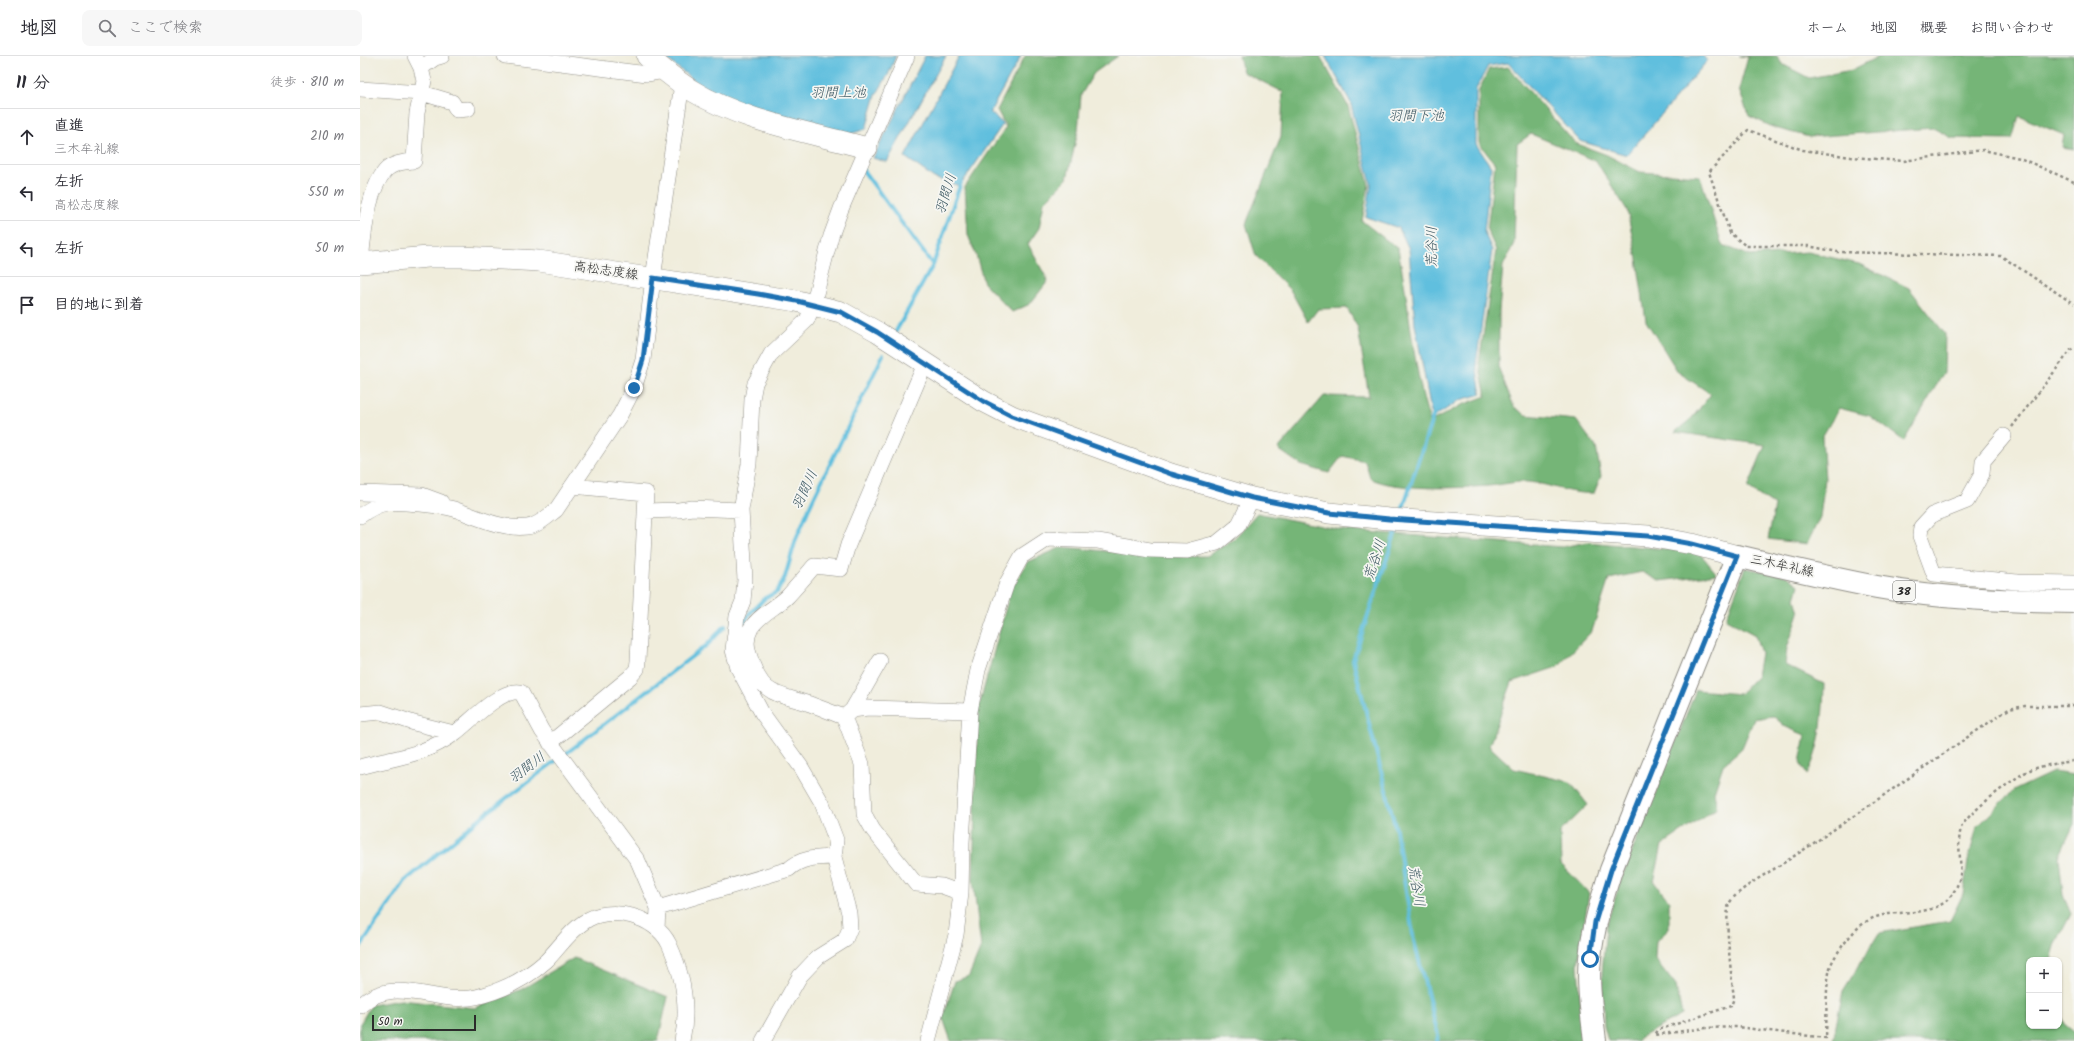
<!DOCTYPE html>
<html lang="ja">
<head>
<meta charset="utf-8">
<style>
  :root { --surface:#fff; --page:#f7f7f7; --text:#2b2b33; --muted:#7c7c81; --line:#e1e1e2 }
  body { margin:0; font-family:Kalam,"Klee One",sans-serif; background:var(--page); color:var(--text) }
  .controls { position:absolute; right:12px; bottom:12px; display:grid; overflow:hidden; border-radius:8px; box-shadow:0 1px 3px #0004 }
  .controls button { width:36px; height:36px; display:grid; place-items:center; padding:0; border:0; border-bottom:1px solid var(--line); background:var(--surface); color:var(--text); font:20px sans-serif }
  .scale { position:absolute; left:12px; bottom:10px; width:104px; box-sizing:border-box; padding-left:4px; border:2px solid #2b2b2b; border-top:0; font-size:11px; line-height:14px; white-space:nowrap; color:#2b2b2b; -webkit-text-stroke:3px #f6f6f2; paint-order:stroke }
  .stop { position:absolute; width:12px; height:12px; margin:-9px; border:3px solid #1f6fb2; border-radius:50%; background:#fff }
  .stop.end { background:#1f6fb2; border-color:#fff; box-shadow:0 1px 4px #0008 }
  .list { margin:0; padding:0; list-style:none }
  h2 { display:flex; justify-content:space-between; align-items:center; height:52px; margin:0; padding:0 16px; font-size:17px }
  h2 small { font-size:13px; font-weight:400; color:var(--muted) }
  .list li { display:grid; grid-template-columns:26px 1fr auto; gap:12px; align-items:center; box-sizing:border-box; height:56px; padding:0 16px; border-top:1px solid var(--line) }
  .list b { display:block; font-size:15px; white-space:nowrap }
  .list p { margin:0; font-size:13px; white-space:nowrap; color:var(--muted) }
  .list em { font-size:13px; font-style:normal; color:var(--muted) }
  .icon { flex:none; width:22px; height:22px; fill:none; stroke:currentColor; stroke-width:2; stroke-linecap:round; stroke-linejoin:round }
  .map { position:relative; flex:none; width:1714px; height:985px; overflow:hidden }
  header { display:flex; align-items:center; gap:24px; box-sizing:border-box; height:56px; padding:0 20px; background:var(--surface); border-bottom:1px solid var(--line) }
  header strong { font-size:19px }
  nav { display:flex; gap:22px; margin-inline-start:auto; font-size:14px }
  .search { width:280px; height:36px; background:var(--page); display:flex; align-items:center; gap:10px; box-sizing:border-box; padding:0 14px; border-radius:8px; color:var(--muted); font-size:15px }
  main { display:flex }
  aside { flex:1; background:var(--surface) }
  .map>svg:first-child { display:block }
  .forest { fill:#75b577; stroke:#507051 }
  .water { fill:#60bfde; stroke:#467584 }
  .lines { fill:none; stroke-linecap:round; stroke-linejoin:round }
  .stream { stroke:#60bfde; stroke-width:4 }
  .street-casing { stroke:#8e8c84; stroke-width:16 }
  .secondary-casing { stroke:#8e8c84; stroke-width:22 }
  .primary-casing { stroke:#8e8c84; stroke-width:24 }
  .path { stroke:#8e8c84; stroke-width:2.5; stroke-dasharray:3 3; stroke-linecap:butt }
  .street { stroke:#fff; stroke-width:15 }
  .secondary { stroke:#fff; stroke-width:21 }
  .primary { stroke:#fff; stroke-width:22 }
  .route { stroke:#1f6fb2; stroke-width:5 }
  .labels { text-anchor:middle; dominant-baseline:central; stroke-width:3.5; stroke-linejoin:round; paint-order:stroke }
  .shield { fill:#f6f6f2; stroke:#686867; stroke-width:1 }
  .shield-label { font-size:12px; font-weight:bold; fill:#2b2b2b }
  .street-label { font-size:13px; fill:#2b2b2b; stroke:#f6f6f2 }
  .water-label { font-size:14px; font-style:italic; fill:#3b5761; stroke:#f6f6f2 }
</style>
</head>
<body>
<header>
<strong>地図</strong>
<div class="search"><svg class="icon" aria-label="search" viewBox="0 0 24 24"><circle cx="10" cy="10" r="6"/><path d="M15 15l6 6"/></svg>ここで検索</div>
<nav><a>ホーム</a><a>地図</a><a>概要</a><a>お問い合わせ</a></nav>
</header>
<main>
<aside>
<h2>11 分<small>徒歩 · 810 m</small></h2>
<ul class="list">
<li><svg class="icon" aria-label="ahead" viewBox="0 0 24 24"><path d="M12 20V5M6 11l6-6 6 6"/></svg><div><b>直進</b><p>三木牟礼線</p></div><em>210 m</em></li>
<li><svg class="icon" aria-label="left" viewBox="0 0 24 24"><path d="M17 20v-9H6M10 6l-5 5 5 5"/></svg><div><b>左折</b><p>高松志度線</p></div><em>550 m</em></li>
<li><svg class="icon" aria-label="left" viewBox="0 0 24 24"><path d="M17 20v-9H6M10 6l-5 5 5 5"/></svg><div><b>左折</b></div><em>50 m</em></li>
<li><svg class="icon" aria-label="arrive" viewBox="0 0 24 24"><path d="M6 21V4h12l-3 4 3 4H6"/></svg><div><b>目的地に到着</b></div></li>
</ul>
</aside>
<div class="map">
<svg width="1714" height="985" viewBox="0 0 1714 985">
  <rect width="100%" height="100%" fill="#f6f6f2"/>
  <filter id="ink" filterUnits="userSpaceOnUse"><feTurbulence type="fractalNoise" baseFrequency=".025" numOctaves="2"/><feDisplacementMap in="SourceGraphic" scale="8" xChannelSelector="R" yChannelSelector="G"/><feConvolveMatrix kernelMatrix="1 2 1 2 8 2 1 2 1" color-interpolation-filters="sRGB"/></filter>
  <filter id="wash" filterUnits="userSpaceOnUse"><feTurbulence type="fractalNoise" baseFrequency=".012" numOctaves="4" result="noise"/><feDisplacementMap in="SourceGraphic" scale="16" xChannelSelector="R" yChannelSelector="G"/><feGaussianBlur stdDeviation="0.9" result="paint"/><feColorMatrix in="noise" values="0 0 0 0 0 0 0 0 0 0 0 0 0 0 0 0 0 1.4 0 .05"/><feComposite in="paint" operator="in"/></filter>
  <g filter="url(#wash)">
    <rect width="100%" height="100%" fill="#f0eddc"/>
    <path class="forest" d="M665 0H758L734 17 721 39 718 75 707 123 684 146 679 172 668 188 688 225 670 248 652 256 624 227 616 199 608 179 605 131 646 71 637 54Z
      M879 0H960L988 50 1009 129 1002 165 1038 193C1050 251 1052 309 1070 366L1102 349 1126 340 1119 307 1136 194 1127 174 1135 108 1119 87V34L1129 13 1148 11 1215 87 1247 99 1280 116 1340 120 1362 189 1391 200 1448 196 1499 208 1549 232 1585 278 1584 316 1544 385 1510 360 1479 352 1462 381 1465 423 1460 461 1447 488 1408 483 1415 450 1388 432 1405 389 1315 376 1332 362 1351 338 1318 316 1286 265 1277 203 1267 154 1236 105 1171 78 1157 88 1154 187 1143 210 1139 255V313L1154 351 1166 359 1216 364 1236 391 1241 420 1234 437C1209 439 1192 428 1168 426 1156 425 1141 429 1128 430 1100 432 1033 435 1010 422L1005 405 982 400 969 417 941 409 918 393 964 340 1009 341 998 272 987 252 958 253 948 266 931 235 896 200 886 168 921 81 923 36 883 16Z
      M1379 0H1417L1422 8 1449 22 1492 14 1519 0H1714V93L1702 91 1704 79 1659 60 1652 83 1592 82 1573 72 1449 81 1415 72 1389 60 1379 34 1388 1Z
      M897 457 981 474 1202 491 1227 486 1339 496 1357 518 1299 525 1282 516 1249 523 1232 575 1197 611 1152 626 1129 690 1154 713 1210 726 1228 749 1200 776 1201 808 1229 837 1218 909 1223 985H591L583 962 595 925 609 920 621 891 613 823 618 654 651 533 668 506 702 491 809 501 847 500 874 483Z
      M1385 512 1427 520 1439 529 1435 542 1439 557 1427 592 1425 609 1464 628C1463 660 1461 691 1447 719L1440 707 1445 679 1426 671 1413 660 1394 663 1382 692 1363 709 1354 736 1357 752 1302 789 1294 826 1309 845V873L1296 885 1295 903 1316 930 1322 959 1279 982 1277 985H1248L1244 970 1242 918 1246 870 1262 821 1336 634 1380 638 1397 620 1401 597 1395 579 1366 563Z
      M1693 716 1714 719V768L1699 801 1703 839 1711 858 1696 887 1691 904H1669V970H1699V956L1704 968 1714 976V985H1473L1483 935 1519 877 1590 865 1603 838 1608 805 1617 771 1653 735Z
      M214 902 308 941 298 985H0V968L11 949 41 944 115 952 162 933Z"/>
    <path class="water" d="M303 0H536L528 19 516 39 506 73 490 78 392 54 354 40Z
      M565 0H586L527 106 513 102Z
      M599 0H661L630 56 643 68 600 130 574 122 545 101Z
      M965 0H1343L1347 5 1267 99 1220 85 1148 7 1128 10 1116 33V88L1131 111 1124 176 1132 194 1116 308 1121 338 1100 344 1074 361 1071 355 1055 268 1049 193 1039 172 1006 161 1011 128 990 45Z"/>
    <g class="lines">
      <path class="stream" d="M502 113 573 209
        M535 277 573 209 601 126
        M1041 458 1074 357
        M1038 469 993 604 1036 774 1054 885 1078 979 1077 985
        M382 571 389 558 405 542 417 536 425 521 436 483 452 445 523 299
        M204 699 347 589 365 570
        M0 891 45 825 124 759 198 703"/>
    </g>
  </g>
  <g filter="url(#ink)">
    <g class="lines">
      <defs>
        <path id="street" d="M145 0 287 18 304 15
          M61 12 75 2 82 0
          M0 33 62 37 92 46 97 54 108 53
          M1 207C3 181 8 134 25 115 32 107 44 106 54 105L57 57 64 25 61 12 55 0
          M565 308 488 489 481 513 454 510C446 520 437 530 428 540 417 551 400 558 391 572 386 581 386 591 390 601 402 640 415 637 450 648 461 652 473 657 484 661L502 708 504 758 513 774 556 828 582 830 601 837
          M1644 380 1623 405 1622 418 1607 445 1572 459 1561 471 1560 480 1574 518 1657 526 1714 527
          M0 437 62 439 81 446
          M285 455 319 454 332 452 381 454
          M0 460C9 453 16 449 27 447 38 445 83 450 94 453 117 461 142 474 167 471 178 470 188 460 196 454L260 359 274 332 283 304 293 222 322 28
          M492 654 520 605
          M0 658 21 656 54 667 94 677
          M484 661 492 654 508 652 610 655
          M190 687 270 621 277 613 278 605 286 437 212 430
          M0 711C36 701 64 700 95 677 111 665 141 632 161 636L182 675 278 805 298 852 297 873
          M298 852 429 813C442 801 457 802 474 801
          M0 950C33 917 78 950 116 941 142 935 166 923 186 905 198 893 209 876 224 866 249 848 296 860 309 888 323 918 329 952 322 985
          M403 985 440 920 458 901 485 884 490 872 489 857 474 801 476 784 462 747 441 711 402 657 378 612 373 594 377 560 383 545 385 524 381 454 389 408 392 343 395 327 411 298 447 264 453 249 471 180 481 153 547 0
          M568 985 596 879 601 837 602 786 610 655 618 614 647 527 662 500 688 483 738 485 790 494 827 495 857 487 878 470 892 442"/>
        <path id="secondary" d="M287 0C301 12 315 24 331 34 383 66 449 76 507 92
          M0 207 68 201H104L179 205 437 245 481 256 517 276 623 345 652 360 811 418 892 442 969 457 1029 463 1288 480 1332 488 1377 500"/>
        <path id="primary" d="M1235 985C1232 958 1227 929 1230 902 1233 871 1242 843 1251 814L1377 500C1423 511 1470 522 1517 531 1582 543 1648 545 1714 546"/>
      </defs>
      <use href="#street" class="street-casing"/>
      <use href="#secondary" class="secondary-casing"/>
      <use href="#primary" class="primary-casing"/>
      <path class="path" d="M1714 126 1660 102 1623 94 1543 105 1491 101 1443 94 1388 74 1349 116 1370 177 1386 190H1448L1478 196 1641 200 1714 248
        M1652 371 1714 290
        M1714 650H1665L1649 653C1573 704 1499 758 1422 808 1408 817 1376 834 1369 848 1364 860 1372 926 1374 942L1371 950 1298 974 1295 979 1345 972 1377 971 1466 982C1467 960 1465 934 1470 912 1472 904 1479 895 1483 889 1500 867 1510 859 1538 857 1554 856 1575 856 1587 844 1611 820 1594 798 1601 772 1604 760 1657 719 1670 714 1684 709 1699 707 1714 705"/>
      <use href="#street" class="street"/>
      <use href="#secondary" class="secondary"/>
      <use href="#primary" class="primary"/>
    </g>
  </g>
  <g class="lines" filter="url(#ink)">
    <path class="route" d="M274 332 283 304 293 222 398 238 437 245 481 256 517 276 623 345 652 360 811 418 892 442 969 457 1029 463 1288 480 1332 488 1377 500 1251 814 1235 866 1230 903"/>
  </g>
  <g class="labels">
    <rect class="shield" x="1533" y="525" width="22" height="20" rx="3"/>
    <g class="shield-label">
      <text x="1544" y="535">38</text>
    </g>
    <g class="street-label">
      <text transform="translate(246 215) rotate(8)">高松志度線</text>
      <text transform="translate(1422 510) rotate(12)">三木牟礼線</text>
    </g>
    <g class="water-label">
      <text x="478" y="37">羽間上池</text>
      <text x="1056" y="60">羽間下池</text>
      <text transform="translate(586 138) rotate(-73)">羽間川</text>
      <text transform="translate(1072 191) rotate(-90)">荒谷川</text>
      <text transform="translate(445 434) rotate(-65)">羽間川</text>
      <text transform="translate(1015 504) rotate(-72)">荒谷川</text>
      <text transform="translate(167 712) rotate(-37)">羽間川</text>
      <text transform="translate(1056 830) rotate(81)">荒谷川</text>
    </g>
  </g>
</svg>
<div class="controls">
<button>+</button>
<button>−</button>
</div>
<div class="scale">50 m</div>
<div class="stop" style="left:1230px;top:903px"></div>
<div class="stop end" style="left:274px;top:332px"></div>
</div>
</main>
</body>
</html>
